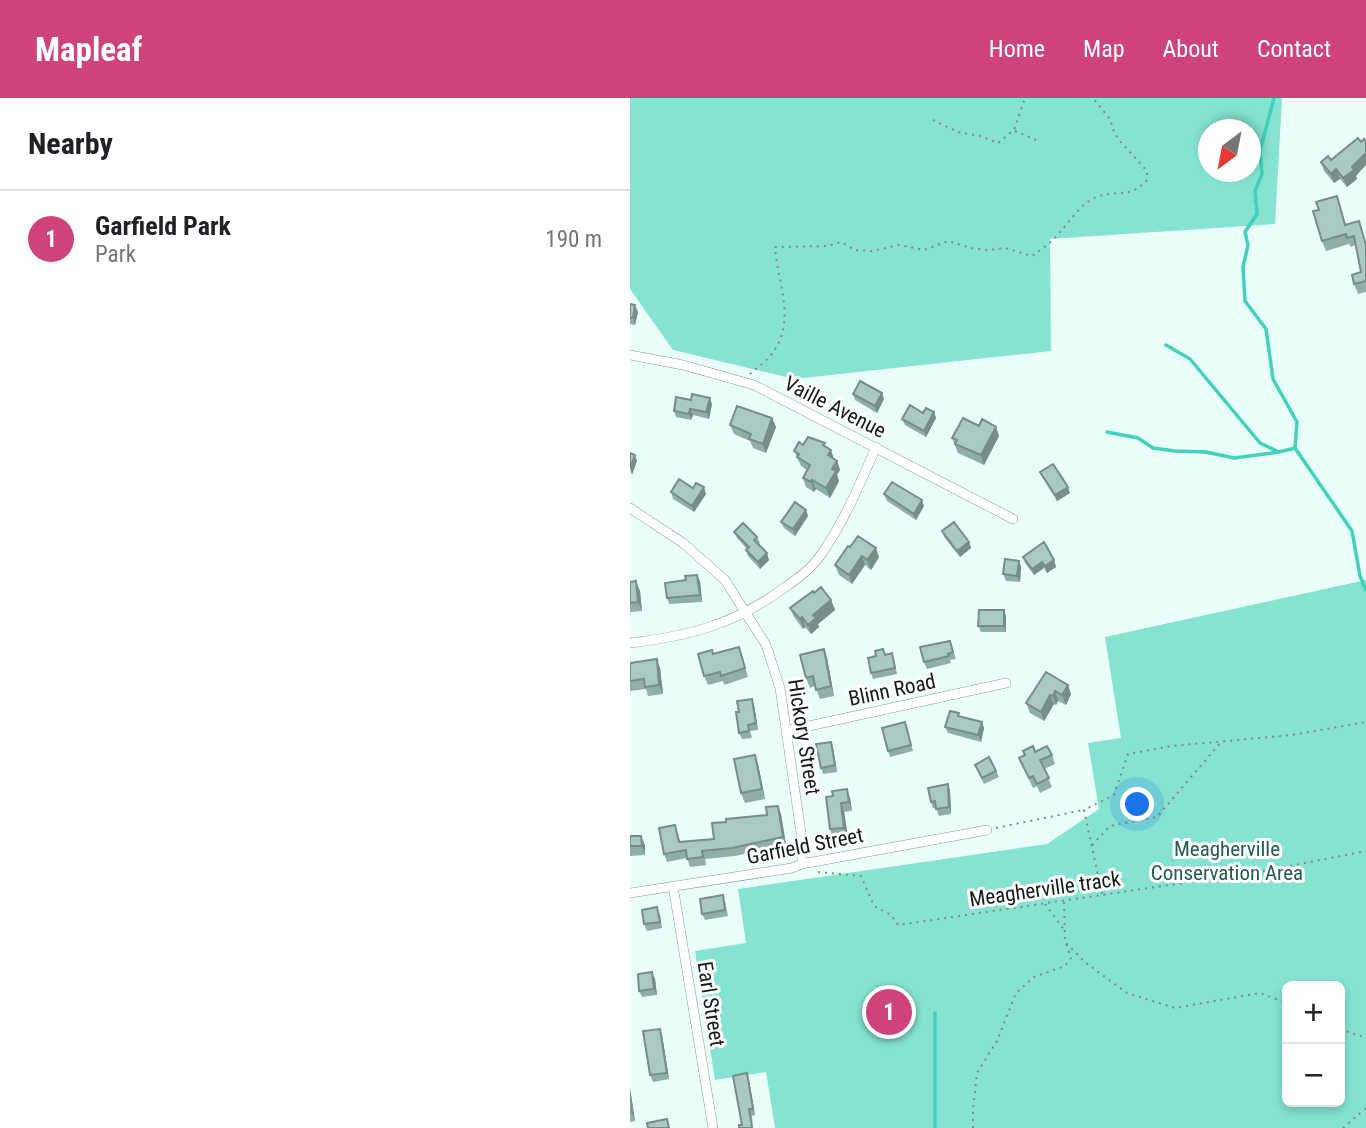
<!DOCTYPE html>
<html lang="en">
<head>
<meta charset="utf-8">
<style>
  :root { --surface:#fff; --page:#f2f2f2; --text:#202124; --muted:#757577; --line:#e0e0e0; --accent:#ce447a }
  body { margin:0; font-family:"Roboto Condensed",sans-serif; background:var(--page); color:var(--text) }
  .controls { position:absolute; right:21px; bottom:21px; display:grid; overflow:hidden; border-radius:10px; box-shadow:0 4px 10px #0003 }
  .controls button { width:63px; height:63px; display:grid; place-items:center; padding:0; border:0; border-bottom:2px solid var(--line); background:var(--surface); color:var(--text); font:35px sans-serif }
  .compass { position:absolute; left:568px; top:21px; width:63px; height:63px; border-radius:50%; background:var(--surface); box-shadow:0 4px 10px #0003; rotate:212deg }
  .you { position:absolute; left:508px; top:707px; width:24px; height:24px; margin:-18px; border:5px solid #fff; border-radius:50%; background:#1a73e8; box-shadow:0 0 0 10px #1a73e833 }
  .badge { display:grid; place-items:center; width:46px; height:46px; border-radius:50%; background:var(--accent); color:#fff; font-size:23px; font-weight:700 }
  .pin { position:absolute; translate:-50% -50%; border:4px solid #fff; box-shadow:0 2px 7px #0006 }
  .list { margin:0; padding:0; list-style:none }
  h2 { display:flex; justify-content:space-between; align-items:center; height:91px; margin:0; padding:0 28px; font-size:30px }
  h2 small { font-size:23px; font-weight:400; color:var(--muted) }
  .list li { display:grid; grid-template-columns:46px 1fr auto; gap:21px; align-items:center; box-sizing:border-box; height:98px; padding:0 28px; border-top:2px solid var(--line) }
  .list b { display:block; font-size:26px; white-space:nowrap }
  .list p { margin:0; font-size:23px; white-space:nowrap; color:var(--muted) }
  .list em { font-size:23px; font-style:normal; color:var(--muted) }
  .map { position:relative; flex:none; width:736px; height:1030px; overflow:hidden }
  header { display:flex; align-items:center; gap:42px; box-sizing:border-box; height:98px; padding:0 35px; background:var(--accent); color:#fff }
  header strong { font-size:33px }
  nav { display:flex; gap:38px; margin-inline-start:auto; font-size:24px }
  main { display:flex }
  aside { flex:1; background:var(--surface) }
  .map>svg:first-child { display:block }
  .green { fill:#86e3d1; fill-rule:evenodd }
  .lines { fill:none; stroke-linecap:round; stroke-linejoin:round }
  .stream { stroke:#41d2bb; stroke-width:3.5 }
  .minor-casing { stroke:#7c9b94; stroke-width:10 }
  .path { stroke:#7d8d89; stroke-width:2; stroke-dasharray:2 5; stroke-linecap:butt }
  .minor { stroke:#fff; stroke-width:9 }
  .wall { fill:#91ada7 }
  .shaded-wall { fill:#768d88 }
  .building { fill:#a9c9c2; stroke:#768d88; stroke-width:2 }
  .labels { text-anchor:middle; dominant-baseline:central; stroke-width:6; stroke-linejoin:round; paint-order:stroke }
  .street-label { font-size:21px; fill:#101c1a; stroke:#fff }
  .park-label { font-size:21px; fill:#215b51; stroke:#fff }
</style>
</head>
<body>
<header>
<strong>Mapleaf</strong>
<nav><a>Home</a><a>Map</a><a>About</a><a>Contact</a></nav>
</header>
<main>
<aside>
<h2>Nearby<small></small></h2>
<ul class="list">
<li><span class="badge">1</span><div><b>Garfield Park</b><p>Park</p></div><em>190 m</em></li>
</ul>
</aside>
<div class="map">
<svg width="736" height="1030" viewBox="0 0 736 1030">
  <rect width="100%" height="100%" fill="#ebfffa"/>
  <path class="green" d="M0 0H652L645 126 420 141 421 253 164 281 43 252 0 191ZM578 32H620V74H578Z
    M736 482V1030H145L136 974 85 982 65 853 116 845 108 791 417 746 469 711 458 645 491 640 475 539ZM657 888H710V1004H657Z"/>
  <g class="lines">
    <path class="stream" d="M644 0 630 53 632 76 625 93 627 116 615 134 618 147 613 169 615 203 636 231 643 281 667 324 665 350 722 433 730 478 736 492
      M536 247 560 261 630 345 649 354 665 350
      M477 334 508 340 523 350 545 353 576 354 604 360 649 354
      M305 1030V915"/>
    <defs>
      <path id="minor" d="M0 257 53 267 124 287 383 421
        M0 410 53 445 95 482 136 547 150 590 172 742V766
        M0 545C60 538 105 526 154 490 167 481 180 472 190 458 213 426 230 386 246 349
        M156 633 376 585
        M43 788 83 1030
        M0 795 162 770 172 766 357 732"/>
    </defs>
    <use href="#minor" class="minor-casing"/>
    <path class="path" d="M303 22 328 34 350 38 368 45 384 32 395 0
      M385 33 406 42
      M120 276C128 269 138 262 144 253 166 221 147 182 145 149L197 148 211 144 225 152 242 153 269 147 294 152 318 143 341 150 357 152 375 150 402 158C412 151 423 143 431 133 441 122 452 104 467 99 487 91 499 102 517 82V73L489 42 484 34 480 21 463 0
      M366 730 453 712
      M462 747 480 728 527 719 591 644
      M188 774 231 778 244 808 261 817 268 827 634 773 736 753
      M472 796 454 712 484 697 498 656 542 648 662 637 736 624
      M434 804 435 844 456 865 497 895 545 910 630 895 657 905
      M415 806 435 833
      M710 931 736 940
      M343 1030V1012L347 975 367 943 386 895 404 879 435 868 441 860 436 845
      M713 1030 736 1010"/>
    <use href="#minor" class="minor"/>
  </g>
  <path class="wall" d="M731 44 729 74 726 78 727 81 717 89 710 81 704 85 694 73 691 64 701 62Z
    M707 98 716 127 736 145V194L728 196 724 186 731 174 725 147 721 149 719 146 696 153 692 143 689 112Z
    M0 206 8 214 5 227 0 226Z
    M252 295 254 301 247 315 225 302 223 296Z
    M82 306 79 321 63 317 61 322 46 319 44 313Z
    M304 314 306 320 296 339 275 327 272 321 293 315Z
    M142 320 146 329 136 355 123 350 120 343 104 336 100 327Z
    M349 328 366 329 369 338 354 367 328 355 322 340Z
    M173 347 196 349 204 361 207 363 210 372 207 377 209 383 200 400 186 391 184 394 176 389 173 380 177 372 171 368 164 353Z
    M410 374 440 395 427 403 413 380Z
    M63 390 76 396 64 414 43 401 41 394Z
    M254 396 294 408 286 422 257 403Z
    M176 412 178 418 165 438 154 430 151 424Z
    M312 433 339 444 341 450 330 459 314 439Z
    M104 434 127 439 130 445 128 446 139 462 130 471 118 458 116 452 117 451 107 440Z
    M220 449 249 459 241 472 235 467 222 486 209 477 205 467Z
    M393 459 424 462 426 469 417 475 414 470 404 477 395 465Z
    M389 463 391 469 390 484 376 483 373 476Z
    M56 482 70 483 72 504 39 506 37 500Z
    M0 484 10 493 12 513 0 514Z
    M184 495 201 502 205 512 188 526 189 529 181 536 175 529 173 531 164 519 160 510Z
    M376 518V534H351L348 528Z
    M320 543 326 561 320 562 321 565 297 571 294 564Z
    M109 549 118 579 94 587 93 583 78 587 74 578 84 556Z
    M194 551 197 560 204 598 190 601 185 588 180 590 176 580Z
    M253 551 255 556 264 561 267 576 243 581 241 575 246 558Z
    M0 565 30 570 33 596 18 598 16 591 0 593Z
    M438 587 441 596 436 607 428 603 426 607 424 606 414 623 400 615 396 605Z
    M124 607 128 632 120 633 122 640 112 641 109 635Z
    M352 624 354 630 351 644 318 635 315 629Z
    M277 630 283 653 260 659 258 653Z
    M203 650 207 674 193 676 191 670Z
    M393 653 405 654 422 657 425 666 414 671 422 689 410 695 407 688 403 690 389 660 395 657Z
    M128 666 135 701 115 705 111 695Z
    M345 667 366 673 369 679 354 686Z
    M318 686 320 693 321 716 309 718 306 710H303L301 704Z
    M196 699 220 700 222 713 214 714 218 739 203 741 200 731Z
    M151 716 156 747 105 758 75 761 76 767 60 769 57 760 37 764 34 756 48 735 50 744 84 741 137 717Z
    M0 738 15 747V757L0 758Z
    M95 803 98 818 75 822 72 816Z
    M30 816 32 830 17 833 14 826Z
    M22 874 25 881 27 897 12 899 9 893Z
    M30 931 32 937 39 981 23 984 20 977Z
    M119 982 125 1017 122 1018 123 1030H109L112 1027Z
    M0 990 5 1023 0 1024Z"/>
  <path class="shaded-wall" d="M736 55V67L726 78 727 81 717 89 713 80 726 65Z
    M706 71 710 81 704 85 701 76Z
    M5 207 8 214 5 227 3 220Z
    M252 295 254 301 247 315 245 308Z
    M80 300 82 306 79 321 76 314Z
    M60 311 63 317 61 322 59 316Z
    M304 314 306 320 296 339 294 333Z
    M142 320 146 329 136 355 133 346Z
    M366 329 369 338 354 367 351 357Z
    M201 352 204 361 198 357Z
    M5 357 7 363 2 377 0 370Z
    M207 363 210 372 207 377 209 383 200 400 196 390 202 371Z
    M182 382 186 391 184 394 181 384Z
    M74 389 76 396 64 414 62 408Z
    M438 389 440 395 427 403 425 397Z
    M292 402 294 408 286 422 284 416Z
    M176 412 178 418 165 438 163 431Z
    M339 444 341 450 330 459 327 453Z
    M246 450 249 459 241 472 237 462Z
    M137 455 139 462 130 471 128 464Z
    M232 458 235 467 222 486 219 477Z
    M424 462 426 469 417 475 415 468Z
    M389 463 391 469 390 484 387 478Z
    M412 464 414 470 404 477 402 471Z
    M67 477 70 483 72 504 70 497Z
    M6 483 10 493 12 513 8 504Z
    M201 502 205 512 188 526 189 529 181 536 178 527 183 517Z
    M374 512 376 518V534L374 528Z
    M172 519 175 529 173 531 170 521Z
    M194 551 197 560 204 598 201 588Z
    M27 561 30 570 33 596 29 587Z
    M438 587 441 596 436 607 432 597Z
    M425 593 428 603 426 607 423 598Z
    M420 597 424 606 414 623 411 614Z
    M122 601 124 607 128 632 126 625Z
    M352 624 354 630 351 644 348 637Z
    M201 644 203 650 207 674 205 667Z
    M125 657 128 666 135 701 132 691Z
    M318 686 320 693 321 716 319 709Z
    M217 691 220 700 222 713 219 704Z
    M211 705 214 714 218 739 214 730Z
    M148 708 151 716 156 747 153 739Z
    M11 738 15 747V757L12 748Z
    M22 874 25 881 27 897 24 891Z
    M30 931 32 937 39 981 37 975Z
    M117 975 119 982 125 1017 123 1011Z
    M0 990 5 1023 1 1014Z"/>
  <path class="building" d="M728 40 731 44 734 41 736 44V55L722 69 724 72 713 80 706 71 701 76 691 64 698 58 701 62Z
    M707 98 715 127 729 123 736 147V183L724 186 722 177 731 174 724 138 717 140 716 136 692 143 683 113 689 112 686 104Z
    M0 206 5 207 3 220H0Z
    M230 283 252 295 245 308 223 296Z
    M62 296 80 300 76 314 60 311 59 316 44 313 46 299 61 302Z
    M280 307 293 315 296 310 304 314 294 333 272 321Z
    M107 308 142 320 133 346 119 341 121 336 100 327Z
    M333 320 349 328 352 321 366 329 351 357 325 346 327 342 322 340Z
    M178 339 195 345 193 347 201 352 198 357 207 363 202 371 206 373 196 390 182 382 181 384 173 380 180 367 167 359 169 356 164 353 169 344 173 347Z
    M0 355 5 357 0 370Z
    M423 366 438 389 425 397 410 374Z
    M49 381 63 390 66 385 74 389 62 408 41 394Z
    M262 384 292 402 284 416 254 396Z
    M165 404 176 412 163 431 151 424Z
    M324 424 339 444 327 453 312 433Z
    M113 425 127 439 124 442 137 455 128 464 116 452 119 449 104 434Z
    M228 438 246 450 237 462 232 458 219 477 205 467 218 448 220 449Z
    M414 444 424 462 415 468 412 464 402 471 393 459Z
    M375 461 389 463 387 478 373 476Z
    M67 477 70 497 37 500 35 485 56 482 55 478Z
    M6 483 8 504 0 505V484Z
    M191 489 201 502 183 517 186 520 178 527 172 519 170 521 160 510 183 493 184 495Z
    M349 512H374V528H348Z
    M320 543 323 554 318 556 319 558 294 564 290 549Z
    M109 549 115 570 91 578 90 574 74 578 68 556 82 552 83 556Z
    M194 551 201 588 186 592 183 578 176 580 170 557Z
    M253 551 255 557 262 555 265 570 241 575 238 560 246 558 245 553Z
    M27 561 29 587 15 589 14 581 0 583V565Z
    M416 574 438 587 432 597 425 593 423 598 420 597 411 614 396 605Z
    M122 601 126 625 118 627 119 633 109 635 106 614H109L107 603Z
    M320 613 329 615 328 618 352 624 348 637 315 629Z
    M275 624 281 647 258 653 252 630Z
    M201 644 205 667 191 670 186 646Z
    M403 648 405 654 417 648 422 657 410 662 419 680 407 686 403 678 399 680 389 660 395 657 393 653Z
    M125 657 132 691 111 695 104 661Z
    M359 659 366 673 352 680 345 667Z
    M318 686 319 709 306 711 305 703 301 704 298 690Z
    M217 691 219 704 211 705 214 730 200 731 196 699 203 698 202 693Z
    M148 708 153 739 102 750 72 753 73 759 57 761 56 752 34 756 29 730 45 727 49 744 84 741 82 725 96 724V721L137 717 136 709Z
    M0 738H11L12 748H0Z
    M93 797 95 812 72 816 70 801Z
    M27 809 30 824 14 826 12 812Z
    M22 874 24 891 9 893 8 876Z
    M30 931 37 975 20 977 13 933Z
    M117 975 123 1011H119L122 1030H109V1027H112L103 978Z
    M37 1021 39 1030H18L17 1025Z"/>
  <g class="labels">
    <g class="street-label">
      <text transform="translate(205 309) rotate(27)">Vaille Avenue</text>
      <text transform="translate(262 592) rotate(-12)">Blinn Road</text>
      <text transform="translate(174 639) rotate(81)">Hickory Street</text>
      <text transform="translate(175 748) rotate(-11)">Garfield Street</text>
      <text transform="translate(415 791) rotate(-8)">Meagherville track</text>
      <text transform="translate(81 906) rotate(81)">Earl Street</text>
    </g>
    <g class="park-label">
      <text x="597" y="751">Meagherville<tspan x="597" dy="24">Conservation Area</tspan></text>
    </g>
  </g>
</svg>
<div class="controls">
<button>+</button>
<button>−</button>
</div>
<svg class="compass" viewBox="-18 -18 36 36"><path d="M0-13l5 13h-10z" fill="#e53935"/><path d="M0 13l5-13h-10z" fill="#757577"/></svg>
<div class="you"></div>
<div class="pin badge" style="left:259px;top:914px">1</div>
</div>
</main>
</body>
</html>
